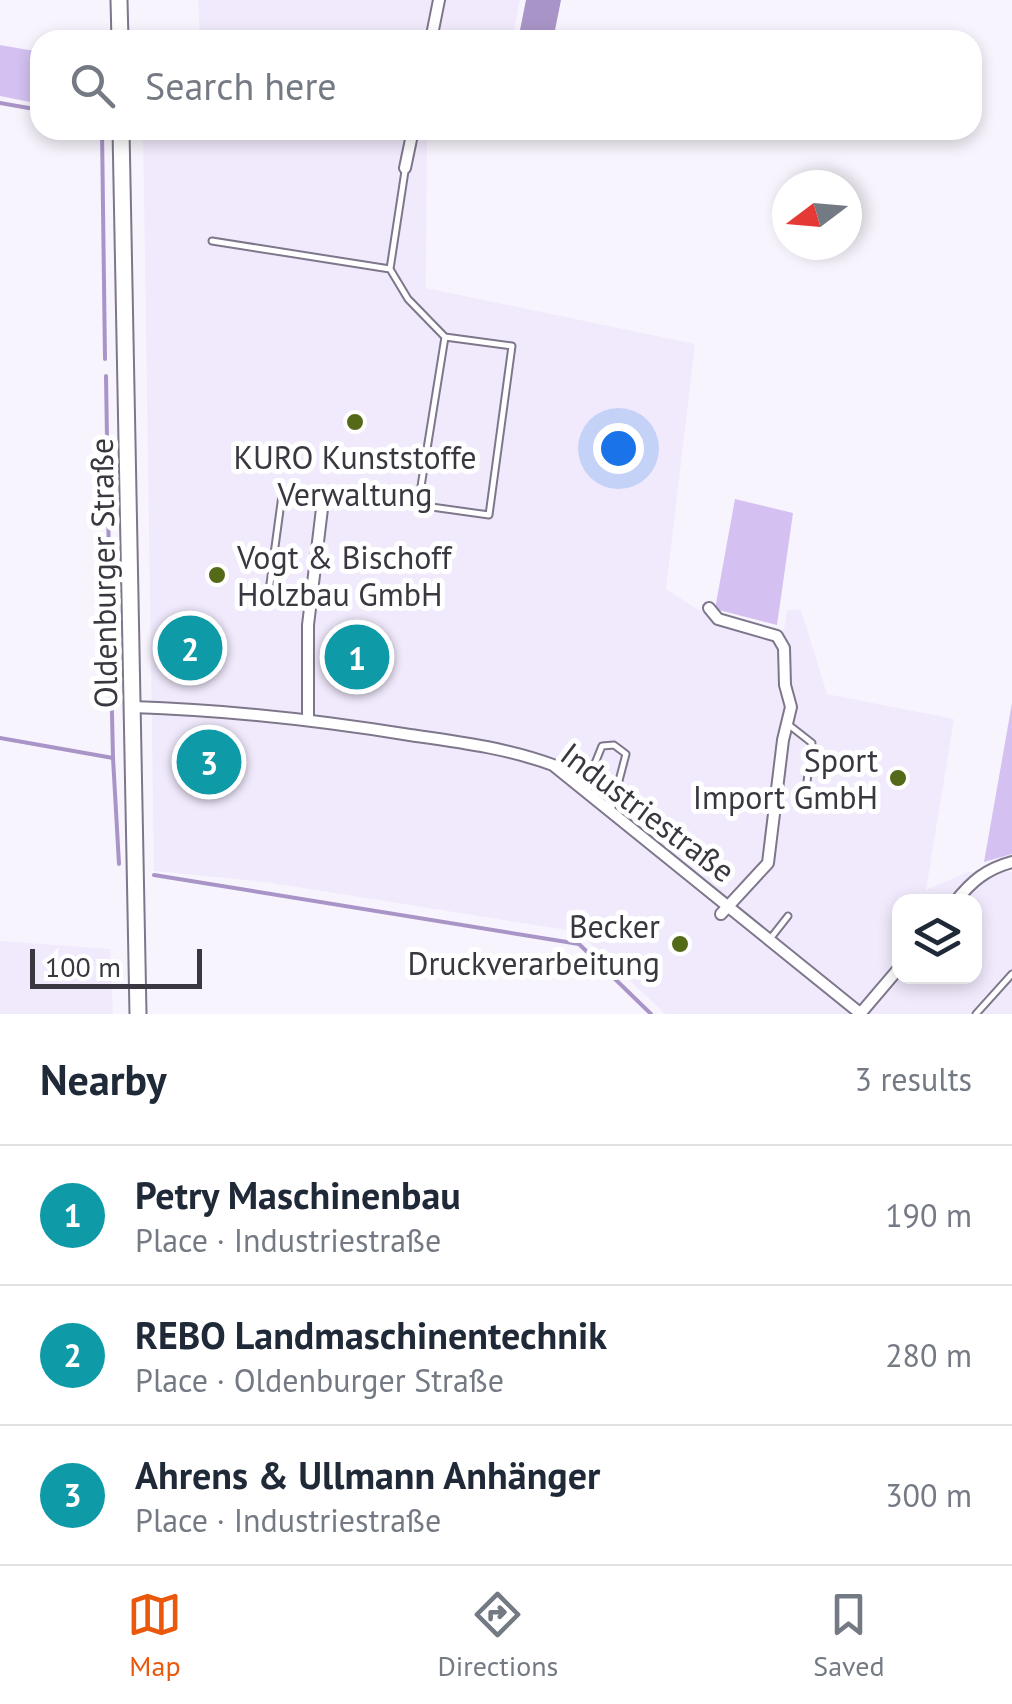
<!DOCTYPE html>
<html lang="en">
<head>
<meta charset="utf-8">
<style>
  :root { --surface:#fff; --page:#f2f2f3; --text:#1f2937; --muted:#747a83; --line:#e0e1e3; --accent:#ea580c }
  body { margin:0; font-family:"PT Sans",sans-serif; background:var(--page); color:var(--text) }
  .controls { position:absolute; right:30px; bottom:30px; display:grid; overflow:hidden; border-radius:20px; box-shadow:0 5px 15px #0003 }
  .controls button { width:90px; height:90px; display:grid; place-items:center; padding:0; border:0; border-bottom:2px solid var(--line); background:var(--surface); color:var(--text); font:50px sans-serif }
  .compass { position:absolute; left:772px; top:170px; width:90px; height:90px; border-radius:50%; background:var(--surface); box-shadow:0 5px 15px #0003; rotate:254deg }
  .scale { position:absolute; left:30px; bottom:25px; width:172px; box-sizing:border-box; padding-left:10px; border:5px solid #3a3740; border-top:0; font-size:28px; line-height:35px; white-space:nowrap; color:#3a3740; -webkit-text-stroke:8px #fff; paint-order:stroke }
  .you { position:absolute; left:618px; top:448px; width:35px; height:35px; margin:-25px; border:8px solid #fff; border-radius:50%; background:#1a73e8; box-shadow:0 0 0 15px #1a73e833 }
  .badge { display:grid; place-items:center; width:65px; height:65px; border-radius:50%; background:var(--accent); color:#fff; font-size:32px; font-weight:700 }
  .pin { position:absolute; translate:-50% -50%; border:5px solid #fff; box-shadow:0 2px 10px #0006 }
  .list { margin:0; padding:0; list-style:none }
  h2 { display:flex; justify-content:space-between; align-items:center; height:130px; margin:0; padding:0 40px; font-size:42px }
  h2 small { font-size:32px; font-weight:400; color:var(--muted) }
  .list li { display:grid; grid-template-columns:65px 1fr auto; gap:30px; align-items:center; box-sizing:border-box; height:140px; padding:0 40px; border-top:2px solid var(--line) }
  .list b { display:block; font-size:38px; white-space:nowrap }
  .list p { margin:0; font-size:32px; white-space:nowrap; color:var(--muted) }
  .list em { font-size:32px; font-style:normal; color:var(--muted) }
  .icon { flex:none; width:55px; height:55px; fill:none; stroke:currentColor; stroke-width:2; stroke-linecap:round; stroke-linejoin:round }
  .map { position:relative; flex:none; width:1012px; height:1014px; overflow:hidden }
  .search { position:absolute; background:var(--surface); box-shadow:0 5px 15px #0003; left:30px; right:30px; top:30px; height:110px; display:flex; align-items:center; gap:25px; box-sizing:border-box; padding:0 35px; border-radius:30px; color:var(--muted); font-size:38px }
  .sheet { height:550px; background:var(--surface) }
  nav { display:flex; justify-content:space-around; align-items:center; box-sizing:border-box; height:140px; border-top:2px solid var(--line); background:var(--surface); font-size:28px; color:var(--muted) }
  nav a { display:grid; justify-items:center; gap:5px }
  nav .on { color:var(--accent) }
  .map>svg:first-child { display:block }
  .built { fill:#f1eafd; fill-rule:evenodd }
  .green { fill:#d4c1f1 }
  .water { fill:#a994c7 }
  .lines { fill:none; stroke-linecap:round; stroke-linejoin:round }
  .stream { stroke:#a994c7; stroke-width:4 }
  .lane-casing { stroke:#7e768b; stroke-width:9 }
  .street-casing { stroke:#7e768b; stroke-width:14 }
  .secondary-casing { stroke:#7e768b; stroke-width:19 }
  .lane { stroke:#fff; stroke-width:5 }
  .street { stroke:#fff; stroke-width:10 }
  .secondary { stroke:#fff; stroke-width:15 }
  .poi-dot { fill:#556a18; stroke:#fff; stroke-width:4 }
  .labels { text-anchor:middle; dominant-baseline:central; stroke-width:10; stroke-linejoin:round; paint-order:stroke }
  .poi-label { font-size:32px; fill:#3a3740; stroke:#fff; text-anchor:end }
  .street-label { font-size:32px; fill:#3a3740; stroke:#fff }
</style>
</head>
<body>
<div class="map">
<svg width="1012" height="1014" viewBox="0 0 1012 1014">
  <rect width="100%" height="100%" fill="#f8f4fd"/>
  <path class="built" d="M198 0H520L512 40H200Z
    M143 130H427L426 288 695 344 666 589 697 609 771 642 784 629 787 610H801L827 694 954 719 926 890 968 872H1012V1014H665L579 932 265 882 154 871ZM900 902H974V976H900Z
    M0 941 110 949 113 1014H0Z"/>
  <path class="green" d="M0 45 40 52V104L0 96Z
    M735 499 793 513 777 625 715 609Z
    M1012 703V854L984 862Z"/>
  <path class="water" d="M526 0H561L553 40H518Z"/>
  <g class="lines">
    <path class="stream" d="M0 103 40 110
      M102 130 105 359
      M106 376 109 563
      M109 580 113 758
      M0 738 113 758 119 864
      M154 875 579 944 651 1014"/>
    <defs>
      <path id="lane" d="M212 241 390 269 405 171
        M390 269 408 299 444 336
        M283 488 269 591 309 596
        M324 492 489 515 512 346 445 337 418 505
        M789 725 812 743 804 805
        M585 788 602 746 614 745 626 754 611 811
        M770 939 788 916
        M976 1014 1012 974"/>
      <path id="street" d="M431 40 439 0
        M405 168 413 130
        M709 608 718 619 777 636 784 648 785 685 791 707 783 740 768 863 721 914
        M133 707C227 710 318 720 410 735 459 742 507 748 553 765L861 1014
        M308 719V625L324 492
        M955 902C972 881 986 869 1012 862
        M860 1014 900 967"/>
      <path id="secondary" d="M119 0 120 40
        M121 130 138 1014"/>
    </defs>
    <use href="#lane" class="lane-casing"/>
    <use href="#street" class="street-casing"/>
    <use href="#secondary" class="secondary-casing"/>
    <use href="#lane" class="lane"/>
    <use href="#street" class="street"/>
    <use href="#secondary" class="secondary"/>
  </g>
  <g class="poi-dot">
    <circle cx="355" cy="422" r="10"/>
    <circle cx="217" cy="575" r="10"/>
    <circle cx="898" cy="778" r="10"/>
    <circle cx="680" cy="944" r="10"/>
  </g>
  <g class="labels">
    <g class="poi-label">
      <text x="355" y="457" text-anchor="middle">KURO Kunststoffe<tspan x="355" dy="37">Verwaltung</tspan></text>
      <text x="237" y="557" text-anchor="start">Vogt &amp; Bischoff<tspan x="237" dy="37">Holzbau GmbH</tspan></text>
      <text x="878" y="760">Sport<tspan x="878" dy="37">Import GmbH</tspan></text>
      <text x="660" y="926">Becker<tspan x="660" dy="37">Druckverarbeitung</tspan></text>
    </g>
    <g class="street-label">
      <text transform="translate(103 573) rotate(-91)">Oldenburger Straße</text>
      <text transform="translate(648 812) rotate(37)">Industriestraße</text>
    </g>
  </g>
</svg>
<div class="controls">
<button><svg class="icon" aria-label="layers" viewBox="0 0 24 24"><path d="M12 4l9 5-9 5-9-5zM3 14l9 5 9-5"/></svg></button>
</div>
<svg class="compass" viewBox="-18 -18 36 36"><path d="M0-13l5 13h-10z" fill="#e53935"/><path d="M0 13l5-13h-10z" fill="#747a83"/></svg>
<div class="scale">100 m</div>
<div class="you"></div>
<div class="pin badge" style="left:357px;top:657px;background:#0f9aa8">1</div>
<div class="pin badge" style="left:190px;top:648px;background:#0f9aa8">2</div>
<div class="pin badge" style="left:209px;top:762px;background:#0f9aa8">3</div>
<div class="search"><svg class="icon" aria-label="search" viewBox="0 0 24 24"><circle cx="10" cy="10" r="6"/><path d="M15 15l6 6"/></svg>Search here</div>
</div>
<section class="sheet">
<h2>Nearby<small>3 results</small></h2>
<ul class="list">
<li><span class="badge" style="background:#0f9aa8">1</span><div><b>Petry Maschinenbau</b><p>Place · Industriestraße</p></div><em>190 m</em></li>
<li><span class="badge" style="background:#0f9aa8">2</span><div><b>REBO Landmaschinentechnik</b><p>Place · Oldenburger Straße</p></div><em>280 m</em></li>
<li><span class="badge" style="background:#0f9aa8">3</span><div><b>Ahrens &amp; Ullmann Anhänger</b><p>Place · Industriestraße</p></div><em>300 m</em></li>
</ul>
</section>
<nav>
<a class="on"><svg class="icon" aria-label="map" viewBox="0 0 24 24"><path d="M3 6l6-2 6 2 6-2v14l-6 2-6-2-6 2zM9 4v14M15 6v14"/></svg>Map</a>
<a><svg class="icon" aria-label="directions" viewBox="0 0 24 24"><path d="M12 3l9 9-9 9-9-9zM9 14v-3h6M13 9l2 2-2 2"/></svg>Directions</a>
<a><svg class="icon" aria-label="saved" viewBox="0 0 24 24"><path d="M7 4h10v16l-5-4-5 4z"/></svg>Saved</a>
</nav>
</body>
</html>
